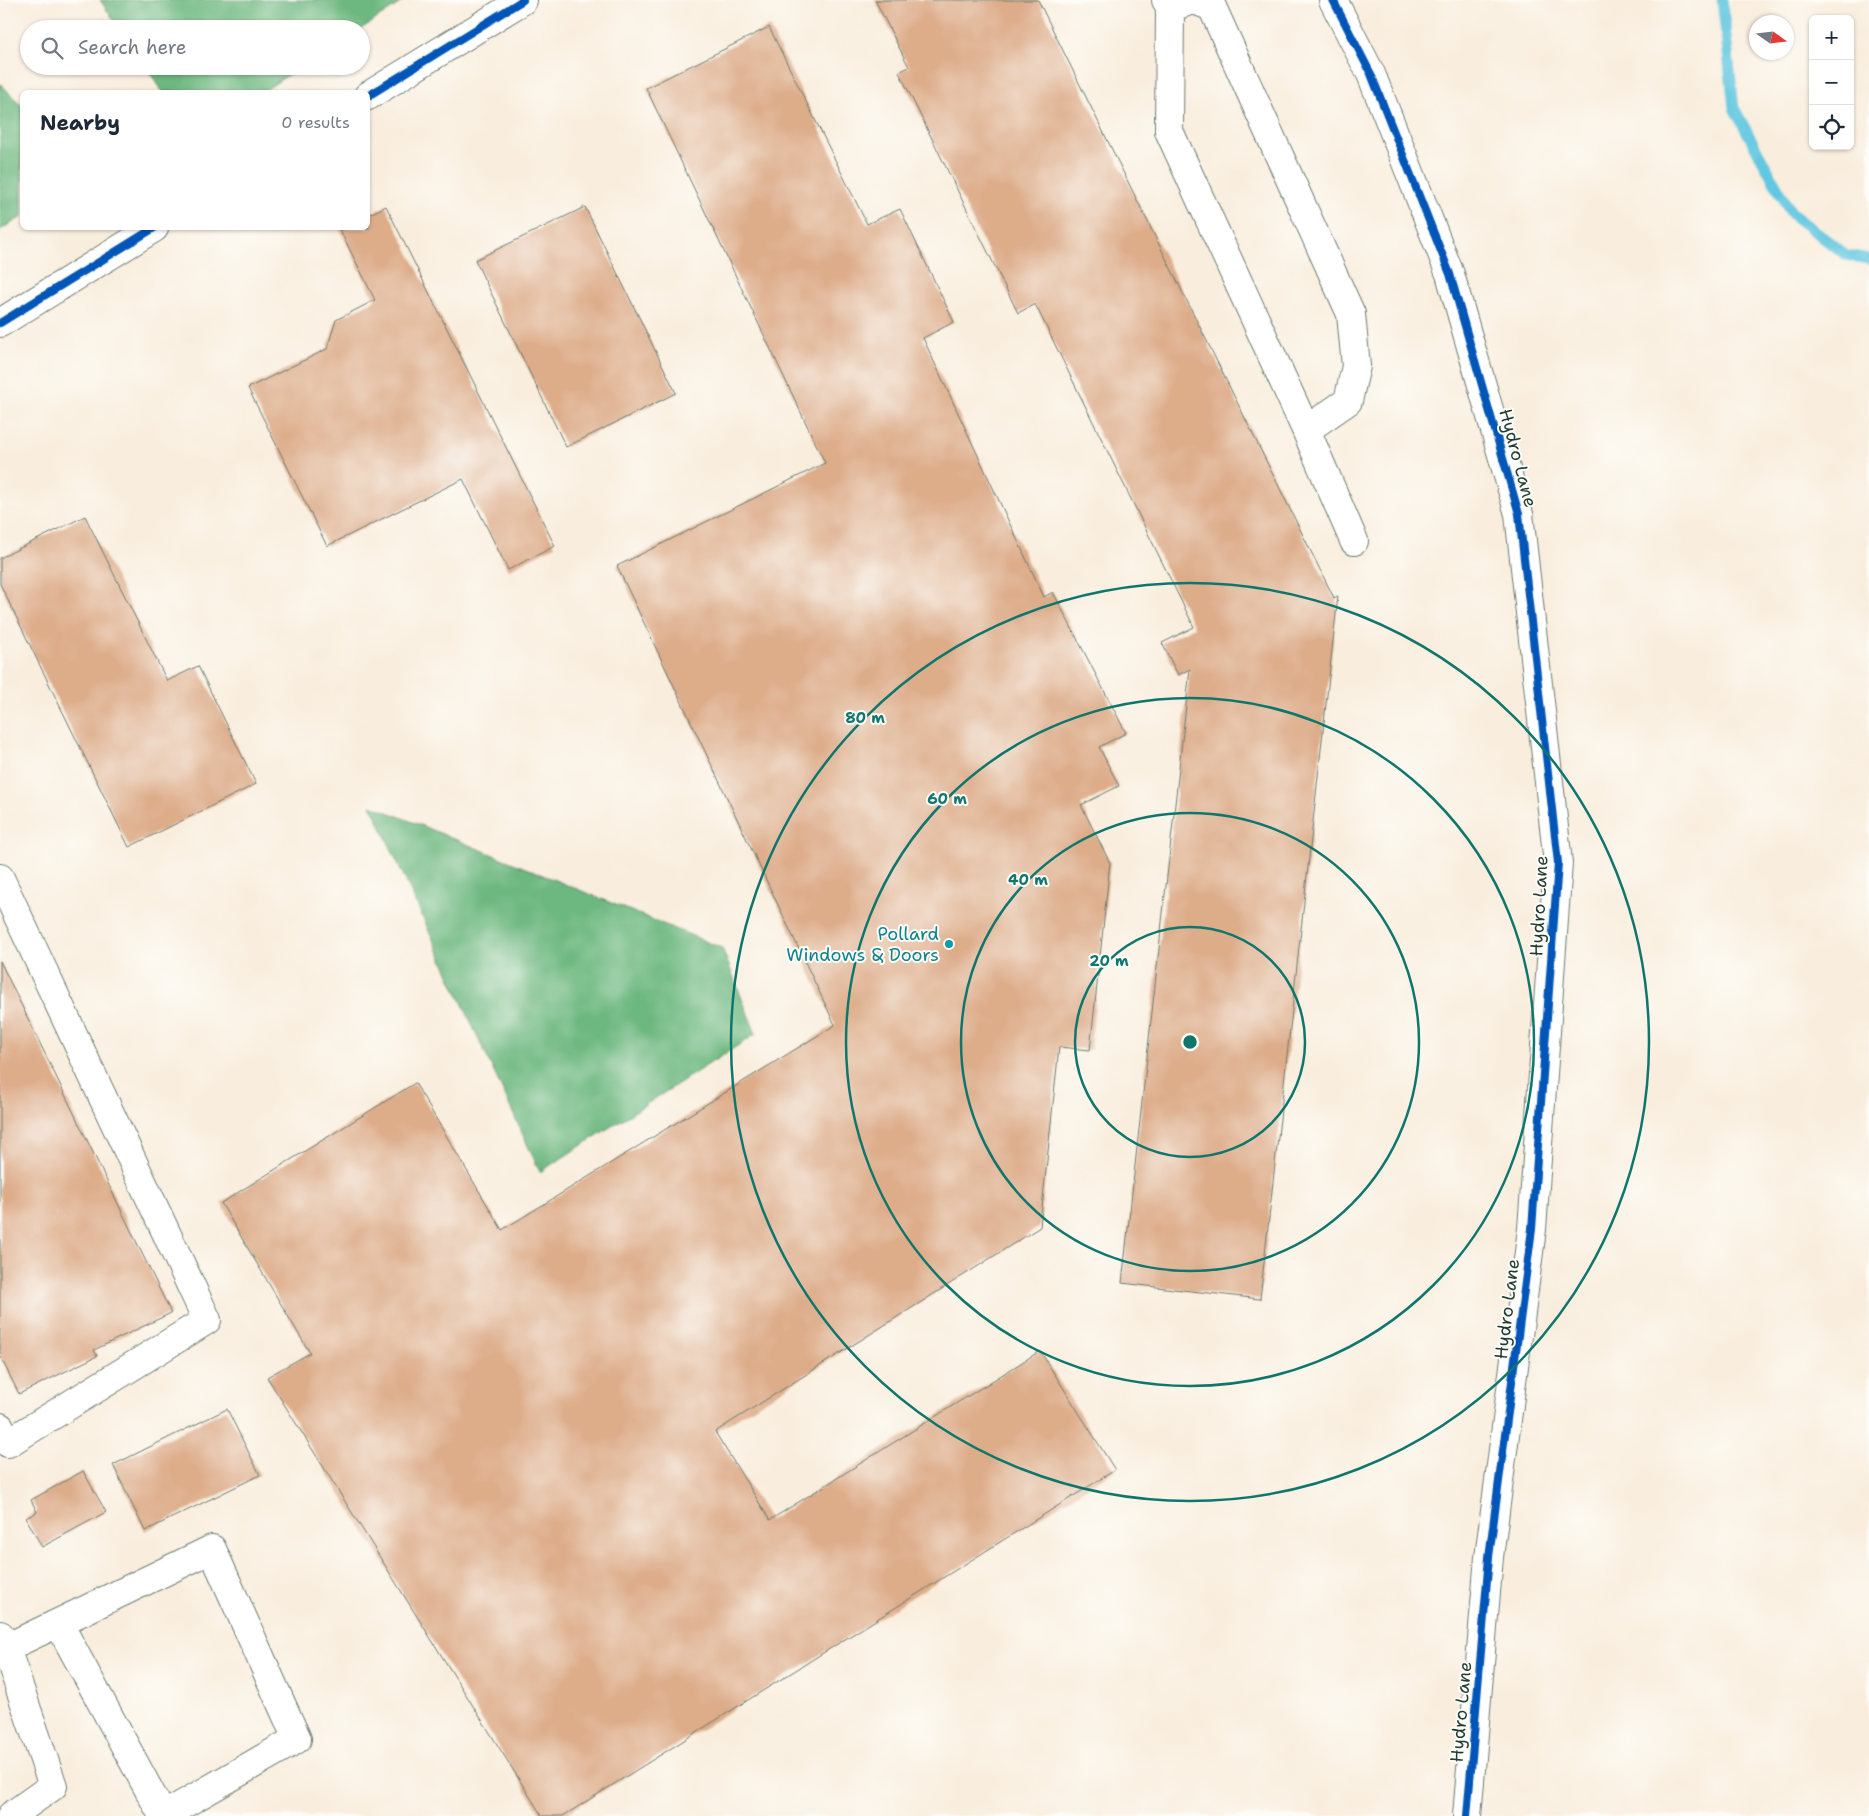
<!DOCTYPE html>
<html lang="en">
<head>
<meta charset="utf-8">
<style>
  :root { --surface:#fff; --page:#f2f2f3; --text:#1f2937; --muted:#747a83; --line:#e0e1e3 }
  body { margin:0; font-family:"Shantell Sans",sans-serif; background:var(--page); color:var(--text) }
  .controls { position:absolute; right:15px; top:15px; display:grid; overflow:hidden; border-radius:8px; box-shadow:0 1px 4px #0004 }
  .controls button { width:45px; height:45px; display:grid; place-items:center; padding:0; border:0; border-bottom:1px solid var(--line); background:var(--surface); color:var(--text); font:25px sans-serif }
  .compass { position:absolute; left:1749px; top:15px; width:45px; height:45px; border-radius:50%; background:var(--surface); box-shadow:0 1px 4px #0004; rotate:104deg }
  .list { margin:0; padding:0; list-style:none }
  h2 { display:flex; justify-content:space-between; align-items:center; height:65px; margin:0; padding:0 20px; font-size:21px }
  h2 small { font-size:16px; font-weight:400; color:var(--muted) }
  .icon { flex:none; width:28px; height:28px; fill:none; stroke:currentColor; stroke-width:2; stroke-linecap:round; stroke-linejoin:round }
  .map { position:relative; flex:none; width:1869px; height:1816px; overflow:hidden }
  .search { position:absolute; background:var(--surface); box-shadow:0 1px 4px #0004; left:20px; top:20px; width:350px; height:55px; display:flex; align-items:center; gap:12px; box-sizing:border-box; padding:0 18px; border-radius:28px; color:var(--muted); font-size:19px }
  .panel { position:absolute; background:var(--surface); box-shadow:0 1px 4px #0004; left:20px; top:90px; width:350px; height:140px; border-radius:8px }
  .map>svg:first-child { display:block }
  .forest { fill:#6db880; stroke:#467a5a }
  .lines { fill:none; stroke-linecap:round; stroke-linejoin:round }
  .stream { stroke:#62c7e0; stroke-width:11 }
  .building { fill:#ddac89 }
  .minor-casing { stroke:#6b7b70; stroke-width:30 }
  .minor { stroke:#fff; stroke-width:28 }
  .cycleway-casing { stroke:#fdfcf7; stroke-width:11 }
  .cycleway { stroke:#0057b8; stroke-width:8 }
  .ring { fill:none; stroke:#0f766e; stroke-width:2.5 }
  .culture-dot { fill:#0f9aa8; stroke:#fdfcf7; stroke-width:2 }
  .labels { text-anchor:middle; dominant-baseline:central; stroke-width:4; stroke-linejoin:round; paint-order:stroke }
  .street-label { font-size:18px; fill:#1f3d34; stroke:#fdfcf7 }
  .culture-label { font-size:18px; fill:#0d838f; stroke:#fdfcf7; text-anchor:end }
  .centre { fill:#0f766e; stroke:#fdfcf7; stroke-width:2.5 }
  .ring-label { font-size:15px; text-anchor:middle; font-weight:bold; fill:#0f766e; stroke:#fdfcf7; stroke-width:4; stroke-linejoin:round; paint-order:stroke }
</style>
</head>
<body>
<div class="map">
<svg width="1869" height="1816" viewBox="0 0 1869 1816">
  <rect width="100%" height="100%" fill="#fdfcf7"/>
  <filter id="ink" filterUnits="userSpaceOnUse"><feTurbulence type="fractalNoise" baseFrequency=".02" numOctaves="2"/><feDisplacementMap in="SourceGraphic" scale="10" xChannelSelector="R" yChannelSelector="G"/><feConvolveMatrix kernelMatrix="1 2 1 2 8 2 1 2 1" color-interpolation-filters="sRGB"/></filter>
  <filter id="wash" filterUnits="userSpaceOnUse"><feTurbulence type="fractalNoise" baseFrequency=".0096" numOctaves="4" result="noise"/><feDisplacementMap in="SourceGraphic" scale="20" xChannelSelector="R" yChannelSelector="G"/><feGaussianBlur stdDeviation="1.12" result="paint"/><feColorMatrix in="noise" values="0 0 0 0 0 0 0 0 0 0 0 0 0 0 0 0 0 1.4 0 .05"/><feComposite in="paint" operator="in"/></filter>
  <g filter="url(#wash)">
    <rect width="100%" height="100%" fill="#f9eede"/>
    <path class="forest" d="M100 0H405L361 29H120Z
      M145 66H302L262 92H163Z
      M0 83 22 106V217L0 230Z
      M371 805 722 948 756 1034 540 1172Z"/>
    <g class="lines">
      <path class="stream" d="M1722 0 1734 108 1792 214 1846 255 1869 259"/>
    </g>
    <g id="blocks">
      <path class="building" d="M875 0H1038L1334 598 1338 596 1260 1299 1122 1283 1190 669 1178 675 1162 643 1194 627 1035 304 1018 313 899 72 909 67Z
        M769 27 867 224 900 209 954 322 923 338 1044 597 1053 592 1126 733 1099 747 1119 786 1081 805 1110 863 1090 1050 1059 1047 1040 1227 715 1432 770 1520 1040 1351 1115 1470 563 1816H542L267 1377 310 1353 221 1203 415 1083 502 1230 835 1025 617 566 825 463 646 88Z
        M386 206 555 546 508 570 463 479 327 546 248 388 327 349 336 320 375 300 339 228H368V215Z
        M585 207 676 393 566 447 475 260Z
        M85 516 167 681 198 666 256 784 129 847 0 584V558Z
        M0 961 171 1313 94 1350 97 1356 19 1394 0 1356Z
        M227 1409 260 1475 145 1531 113 1465Z
        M83 1471 106 1512 42 1547 26 1518 37 1512 31 1500Z"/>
    </g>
  </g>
  <g filter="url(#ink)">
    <use href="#blocks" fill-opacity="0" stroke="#6b7b70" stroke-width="1"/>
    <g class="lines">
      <defs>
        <path id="minor" d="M1166 0 1170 7 1169 131 1306 430 1348 401 1356 366 1351 314 1212 7 1194 0 1170 7
          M1333 0 1371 74 1450 274 1519 514 1558 863 1532 1229 1489 1557 1467 1816
          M368 96 523 0
          M0 323 154 228
          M1306 430 1354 541
          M0 878 207 1320 8 1443 0 1427
          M59 1624 163 1816
          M0 1635 6 1648 53 1786 11 1816
          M6 1648 212 1549 297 1739 163 1816"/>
      </defs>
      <use href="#minor" class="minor-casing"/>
      <use href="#minor" class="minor"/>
      <defs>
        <path id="cycleway" d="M1333 0 1371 74 1450 274 1519 514 1558 863 1532 1229 1489 1557 1467 1816
          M368 96 523 0
          M0 323 154 228"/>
      </defs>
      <use href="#cycleway" class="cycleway-casing"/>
      <use href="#cycleway" class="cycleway"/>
    </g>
  </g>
  <g class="ring">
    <circle cx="1190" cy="1042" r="115"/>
    <circle cx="1190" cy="1042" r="229"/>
    <circle cx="1190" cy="1042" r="344"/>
    <circle cx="1190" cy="1042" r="459"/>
  </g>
  <circle class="culture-dot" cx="949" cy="944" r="5"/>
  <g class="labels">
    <g class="street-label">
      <text transform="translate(1518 458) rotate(75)">Hydro Lane</text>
      <text transform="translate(1539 906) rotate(-87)">Hydro Lane</text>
      <text transform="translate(1507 1309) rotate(-83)">Hydro Lane</text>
      <text transform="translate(1461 1712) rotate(-85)">Hydro Lane</text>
    </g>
    <g class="culture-label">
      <text x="939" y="934">Pollard<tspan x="939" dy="21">Windows &amp; Doors</tspan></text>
    </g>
  </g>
  <circle cx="1190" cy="1042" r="8" class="centre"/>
  <g class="ring-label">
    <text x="865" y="723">80 m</text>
    <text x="947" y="804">60 m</text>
    <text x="1028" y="885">40 m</text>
    <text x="1109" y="966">20 m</text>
  </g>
</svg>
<div class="controls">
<button>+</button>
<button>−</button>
<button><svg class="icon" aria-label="locate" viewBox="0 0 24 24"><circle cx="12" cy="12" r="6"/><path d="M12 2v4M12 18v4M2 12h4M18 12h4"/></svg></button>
</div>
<svg class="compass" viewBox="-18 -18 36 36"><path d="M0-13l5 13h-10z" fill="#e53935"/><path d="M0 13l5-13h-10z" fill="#747a83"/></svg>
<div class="search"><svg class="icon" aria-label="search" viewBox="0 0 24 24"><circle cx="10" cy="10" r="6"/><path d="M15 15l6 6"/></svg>Search here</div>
<section class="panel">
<h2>Nearby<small>0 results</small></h2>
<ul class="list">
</ul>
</section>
</div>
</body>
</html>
